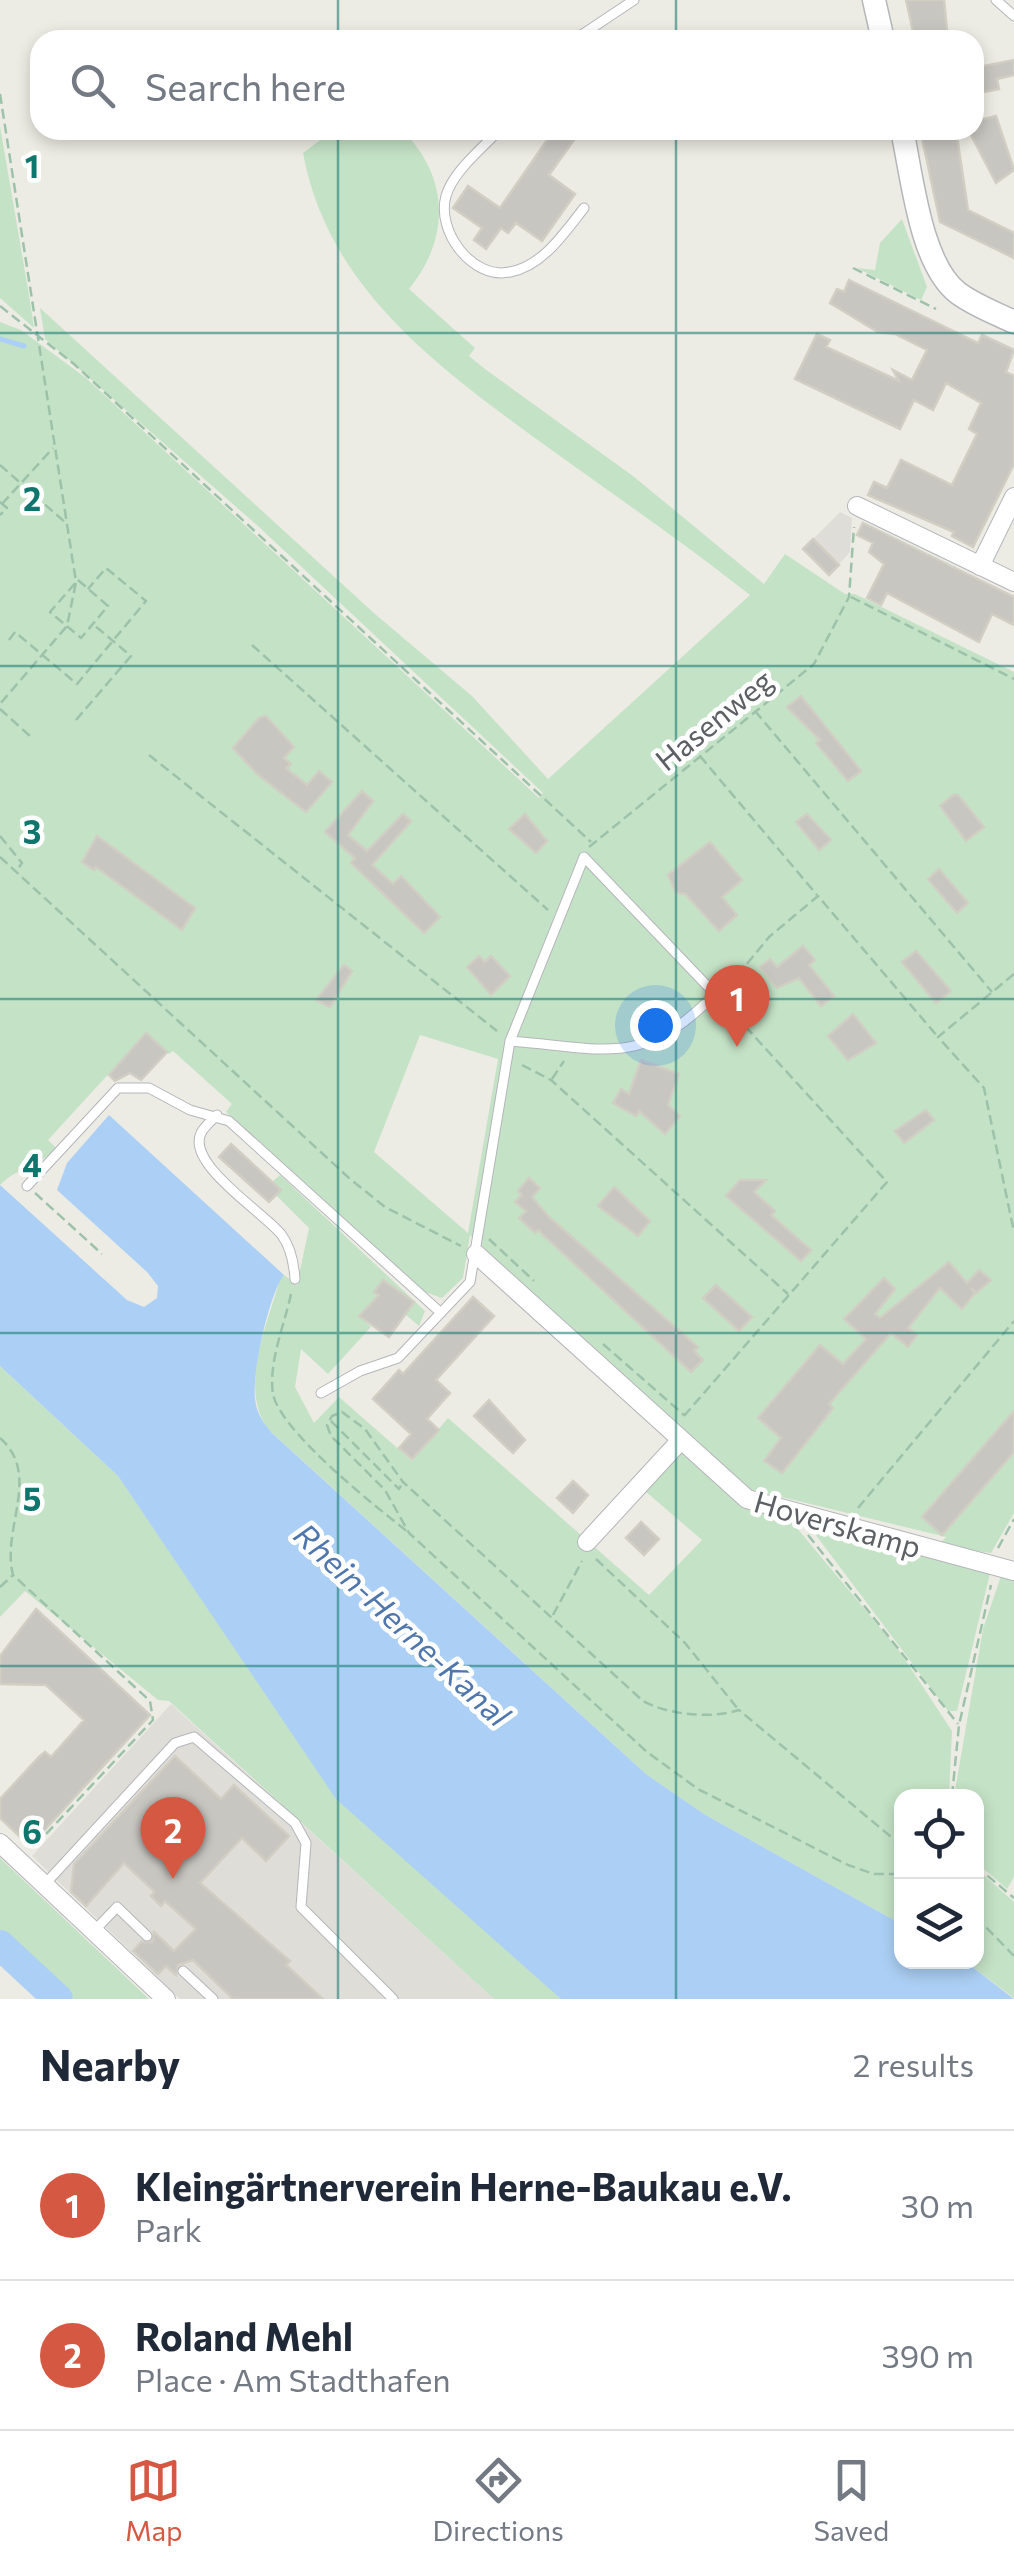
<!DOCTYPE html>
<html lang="en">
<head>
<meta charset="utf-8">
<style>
  :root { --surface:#fff; --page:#f6f6f7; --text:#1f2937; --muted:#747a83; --line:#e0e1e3; --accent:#d55942 }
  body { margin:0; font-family:Commissioner,sans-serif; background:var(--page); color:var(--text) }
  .controls { position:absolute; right:30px; bottom:30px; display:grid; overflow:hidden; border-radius:20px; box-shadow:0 5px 15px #0003 }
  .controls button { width:90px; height:90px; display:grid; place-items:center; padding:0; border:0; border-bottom:2px solid var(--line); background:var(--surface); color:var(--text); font:50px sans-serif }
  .you { position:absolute; left:655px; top:1025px; width:35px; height:35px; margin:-25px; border:8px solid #fff; border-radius:50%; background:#1a73e8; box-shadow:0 0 0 15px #1a73e833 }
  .badge { display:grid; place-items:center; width:65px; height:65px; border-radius:50%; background:var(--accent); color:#fff; font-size:32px; font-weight:700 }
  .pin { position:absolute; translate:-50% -82px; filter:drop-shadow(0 2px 5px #0008) }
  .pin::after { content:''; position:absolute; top:52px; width:35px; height:30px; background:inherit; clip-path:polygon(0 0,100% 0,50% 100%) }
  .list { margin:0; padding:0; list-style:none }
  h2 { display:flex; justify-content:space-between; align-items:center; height:130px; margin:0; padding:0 40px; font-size:42px }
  h2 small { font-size:32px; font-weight:400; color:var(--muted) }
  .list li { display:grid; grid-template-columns:65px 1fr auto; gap:30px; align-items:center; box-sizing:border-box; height:150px; padding:0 40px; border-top:2px solid var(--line) }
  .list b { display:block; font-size:38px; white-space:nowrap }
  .list p { margin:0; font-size:32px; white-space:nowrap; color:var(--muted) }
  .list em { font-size:32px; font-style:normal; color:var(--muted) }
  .icon { flex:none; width:55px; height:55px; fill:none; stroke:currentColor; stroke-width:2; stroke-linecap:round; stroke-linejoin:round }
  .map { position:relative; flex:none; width:1014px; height:1999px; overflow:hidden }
  .search { position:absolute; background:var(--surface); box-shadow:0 5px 15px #0003; left:30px; right:30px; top:30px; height:110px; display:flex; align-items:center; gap:25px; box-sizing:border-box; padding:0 35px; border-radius:30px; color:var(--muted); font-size:38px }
  .sheet { height:430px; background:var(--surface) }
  nav { display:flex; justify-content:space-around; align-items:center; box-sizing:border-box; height:140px; border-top:2px solid var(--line); background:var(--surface); font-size:28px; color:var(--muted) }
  nav a { display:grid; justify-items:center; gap:5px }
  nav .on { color:var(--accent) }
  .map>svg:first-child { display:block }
  .industrial { fill:#dfddd8 }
  .green { fill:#c4e2c6; fill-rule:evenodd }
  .water { fill:#acd0f5 }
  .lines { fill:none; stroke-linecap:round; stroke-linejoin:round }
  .stream { stroke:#acd0f5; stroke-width:5 }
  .river { stroke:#acd0f5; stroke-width:30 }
  .building { fill:#c8c6c1; stroke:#d1cec3; stroke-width:2.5 }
  .service-casing { stroke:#b4b6ba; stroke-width:11 }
  .minor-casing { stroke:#b4b6ba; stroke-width:20 }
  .tertiary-casing { stroke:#b4b6ba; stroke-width:25 }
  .path { stroke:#9dc2aa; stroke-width:2.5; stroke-dasharray:10 5; stroke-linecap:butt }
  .service { stroke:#fff; stroke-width:9 }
  .minor { stroke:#fff; stroke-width:18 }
  .tertiary { stroke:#fff; stroke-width:22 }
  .grid { fill:none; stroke:#0f766e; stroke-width:2.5; stroke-opacity:0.55 }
  .labels { text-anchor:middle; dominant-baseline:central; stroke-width:9; stroke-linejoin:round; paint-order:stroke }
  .street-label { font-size:30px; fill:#5c5f63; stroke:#fff }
  .water-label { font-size:32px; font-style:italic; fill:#4f76ad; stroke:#fff }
  .grid-label { font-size:32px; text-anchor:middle; font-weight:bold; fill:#0f766e; stroke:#fff; stroke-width:9; stroke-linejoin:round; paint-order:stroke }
</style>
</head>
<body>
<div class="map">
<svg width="1014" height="1999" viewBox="0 0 1014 1999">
  <rect width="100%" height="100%" fill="#edece4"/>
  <path class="industrial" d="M840 512 852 518 850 552 829 575 803 549Z
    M171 1704 494 1999H180L32 1856Z"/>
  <path class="green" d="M0 126 30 301 34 328 0 298Z
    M333 130H415L406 134C450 181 449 240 409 289L475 348 469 356 485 369 633 476 764 584 785 554 845 594H855L1014 672V1513L991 1553 938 1546 946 1537 745 1488 470 1235 463 1278 442 1298 425 1292 226 1112 232 1104 173 1051 169 1054 146 1033 48 1140 56 1148C31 1174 21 1164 0 1185V322L21 330 86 378 539 798 543 793 259 527 45 339 40 308 375 614 472 696 548 779 750 595C684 543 614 495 546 446 442 370 328 290 303 153ZM420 1035 498 1059 468 1233 374 1152Z
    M902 219 927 287 921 300 857 268 875 270 880 243Z
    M280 1175 425 1311 419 1326 405 1314 413 1302 383 1280 374 1291 384 1299 360 1316 371 1327 328 1374 301 1349 295 1387 314 1423 339 1397 412 1461 448 1418 649 1595 702 1540 645 1491 683 1452 786 1515 898 1649 952 1731 949 1796H902L901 1924 704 1814 646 1774 268 1429C238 1387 268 1323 280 1279L284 1275 297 1285 309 1228 276 1195 272 1182Z
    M0 1366 118 1476 330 1787 561 1999H494L169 1701 158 1700 25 1591 0 1617Z
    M806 1522 991 1569 957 1711H948Z
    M1002 1573 1014 1576V1877L1007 1889 977 1863 976 1796H954L983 1629Z
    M0 1858 149 1999H74L0 1930Z
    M977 1869 1014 1902V1998L966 1962 976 1961Z"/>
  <path class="water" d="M109 1115 284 1275C269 1294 252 1373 255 1398 256 1412 263 1423 272 1433L646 1774 704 1814 901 1924 902 1961 966 1962 1014 1999H561L336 1799 118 1476 0 1366V1185L127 1300 144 1307 157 1298 158 1286 147 1272 57 1190 67 1163Z"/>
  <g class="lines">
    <path class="stream" d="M0 339 24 346"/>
    <path class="river" d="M0 1945 58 1999"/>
  </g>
  <path class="building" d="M906 0H944L948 40H915Z
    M1014 60V75L997 79 999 89 974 94V68Z
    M996 116 1014 170 996 183 970 133 977 130 976 121Z
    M554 130H581L549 175 575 194 542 241 516 223 508 233 501 228 486 249 474 240 482 228 453 208 468 186 500 208Z
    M956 130 968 210 1014 233V258L940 222 921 133Z
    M849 280 978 343 982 335 1014 350 1006 372 1014 376V464L973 547 952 536 954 532 868 495 874 482 887 488 901 460 952 485 977 434 969 429 981 403 946 383 933 410 914 400 900 429 795 379 817 334 830 340 826 347 899 381 893 370 912 380 927 350 895 334 878 332 830 303 837 289 844 292Z
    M863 523 1014 597V625L992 614 979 642 887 593 881 605 867 598 884 564 869 552 873 543 857 535Z
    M813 539 839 565 829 575 803 549Z
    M801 696 861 771 848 781 816 743 820 740 787 707Z
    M266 716 294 747 284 758 291 764 286 768 307 785 319 771 332 782 306 812 257 774 233 748 259 718Z
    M362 791 373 801 348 835 367 851 403 814 411 821 372 865 393 884 401 876 440 917 424 933 351 863 355 858 325 832Z
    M953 795H958L984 827 966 841 940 806Z
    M525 814 547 841 536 853 509 829Z
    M807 814 831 840 819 850 796 822Z
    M97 836 195 908 182 930 96 867 94 870 82 862Z
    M710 842 742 880 722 897 737 915 719 931 685 894 676 893 668 875Z
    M939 869 968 903 957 913 928 879Z
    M803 946 815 960 809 965 834 996 821 1006 799 978 777 988 760 967 770 959 777 967Z
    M916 951 951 991 936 1003 902 962Z
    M479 956 485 962 491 956 510 976 491 995 467 967Z
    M344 965 352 971 330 1007 316 1000Z
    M853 1014 876 1043 848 1060 828 1036Z
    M146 1033 167 1052 141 1080 130 1073 115 1081 109 1075Z
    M641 1060 679 1074 668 1105 680 1116 665 1134 639 1111 636 1116 613 1103 621 1089 629 1094Z
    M926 1110 934 1120 904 1143 895 1131Z
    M231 1144 281 1190 269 1202 219 1157Z
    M529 1178 540 1188 532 1197 549 1217 698 1347 694 1351 703 1360 691 1372 538 1230 535 1233 519 1218 526 1211 515 1202 522 1195 518 1191Z
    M740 1180H766L754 1192 775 1211 771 1215 811 1250 801 1261 726 1196Z
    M614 1187 650 1221 638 1236 598 1206Z
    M949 1262 967 1283 979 1270 991 1280 976 1293 971 1288 975 1293 962 1309 940 1288 908 1328 917 1335 908 1347 891 1333 829 1404 833 1408 782 1473 764 1461 781 1438 758 1418 820 1345 843 1364 866 1339 844 1319 855 1308 884 1278 895 1289 875 1314 880 1318Z
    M383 1280 414 1302 389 1337 359 1316 379 1295 374 1292Z
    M716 1285 752 1317 739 1331 703 1298Z
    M473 1297 494 1316 436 1380 450 1393 427 1419 439 1430 412 1459 399 1448 411 1434 373 1399 399 1370 403 1374Z
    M489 1400 525 1440 513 1453 474 1416Z
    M1014 1411V1452L942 1535 922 1517Z
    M573 1481 588 1495 573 1513 557 1498Z
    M641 1522 659 1539 644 1555 626 1538Z
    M36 1609 150 1715 30 1846 0 1818V1799L39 1757 45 1752 51 1757 84 1720 46 1685 0 1684V1656Z
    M175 1756 221 1799 234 1785 289 1836 266 1861 242 1838 200 1883 290 1961 286 1965 323 1999H233L193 1960 178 1965 176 1975 166 1966 158 1974 133 1951 141 1942H152L154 1932 174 1951 196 1929 165 1901 161 1906 151 1896 155 1892 124 1863 86 1906 71 1892 74 1864Z"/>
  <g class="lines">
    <defs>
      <path id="service" d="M996 0 1014 16
        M574 40 634 0
        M499 130C483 148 453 171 446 196 436 231 472 280 510 272 543 266 565 232 584 208
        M217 1115C212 1120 204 1127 201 1133 186 1164 263 1212 281 1234 291 1247 294 1264 295 1279
        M27 1186 118 1088H149L190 1110 229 1121 441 1313
        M321 1393 360 1371 398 1358 470 1282 510 1041 584 857 715 994C642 1069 604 1048 510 1041
        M46 1883 175 1743 194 1737 295 1823 306 1843 301 1907 393 1999
        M95 1930 117 1907 147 1936
        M183 1971 213 1999"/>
      <path id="minor" d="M857 506 1014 582
        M980 566 1014 497
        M476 1254 747 1499 1014 1571
        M587 1542 680 1441
        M0 1843 166 1999"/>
      <path id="tertiary" d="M874 0 883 40
        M902 130C912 175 920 264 958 293 974 305 995 313 1014 322"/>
    </defs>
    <use href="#service" class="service-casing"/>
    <use href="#minor" class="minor-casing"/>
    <use href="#tertiary" class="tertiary-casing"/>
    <path class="path" d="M0 94 76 582 67 626 0 704
      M853 268 936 309
      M0 306 74 364 591 842
      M0 465 66 523
      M0 502 7 508 0 515
      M2 504 53 448
      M78 580 108 606 81 638 50 612Z
      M851 597 1014 679
      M9 640 15 632 77 684 146 601 106 568 88 589
      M252 645 548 910
      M0 709 30 736
      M755 711 992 992
      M76 720 131 656 94 625
      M149 755 497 1031
      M700 756 817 895
      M0 836 22 863 17 870
      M589 847 814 664 849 597 854 527
      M0 857 349 1178 385 1207 461 1246
      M1014 974 938 1037 984 1088 1014 1232
      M728 987 769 937 818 896 938 1037
      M522 1065 551 1080 788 1294
      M552 1079 564 1061
      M35 1193 102 1254
      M489 1239 534 1281
      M291 1294C285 1323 268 1363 273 1394 280 1431 376 1507 408 1532
      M603 1344 684 1415
      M684 1416 887 1182 724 1003
      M331 1421 399 1489 402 1484
      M0 1438C42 1475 1 1528 13 1575L150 1701 153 1720 33 1848
      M858 1508 1014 1321
      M808 1535 958 1724
      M998 1548 1014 1519
      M596 1559 685 1643 738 1709
      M0 1587 13 1575
      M553 1615 582 1561
      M952 1796 959 1725 991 1585
      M902 1846 739 1710C712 1719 668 1715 643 1701L403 1482 365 1429 342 1412 332 1416 327 1425 331 1436 385 1490 409 1533 647 1752 698 1789 848 1865 874 1874H902
      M976 1866 1014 1898
      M976 1917 1014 1956"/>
    <use href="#service" class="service"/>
    <use href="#minor" class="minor"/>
    <use href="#tertiary" class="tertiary"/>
  </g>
  <path class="grid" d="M338 0V40M676 0V40M338 130V1999M676 130V1999M0 333H1014M0 666H1014M0 999H1014M0 1333H1014M0 1666H1014"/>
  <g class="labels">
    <g class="street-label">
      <text transform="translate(713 719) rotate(-39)">Hasenweg</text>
      <text transform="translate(838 1523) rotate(16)">Hoverskamp</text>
    </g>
    <g class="water-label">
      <text transform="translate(403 1624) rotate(43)">Rhein-Herne-Kanal</text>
    </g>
  </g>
  <g class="grid-label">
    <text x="32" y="178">1</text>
    <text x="32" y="511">2</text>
    <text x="32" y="844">3</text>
    <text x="32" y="1177">4</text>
    <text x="32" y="1511">5</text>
    <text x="32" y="1844">6</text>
  </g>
</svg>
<div class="controls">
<button><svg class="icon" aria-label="locate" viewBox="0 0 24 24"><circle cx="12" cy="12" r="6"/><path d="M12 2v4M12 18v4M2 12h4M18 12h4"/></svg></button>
<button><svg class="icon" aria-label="layers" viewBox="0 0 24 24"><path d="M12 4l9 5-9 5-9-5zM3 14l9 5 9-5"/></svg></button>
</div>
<div class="you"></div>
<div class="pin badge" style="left:737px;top:1047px">1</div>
<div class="pin badge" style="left:173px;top:1879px">2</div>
<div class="search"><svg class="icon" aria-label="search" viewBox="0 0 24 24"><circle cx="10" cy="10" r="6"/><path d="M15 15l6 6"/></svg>Search here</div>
</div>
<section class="sheet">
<h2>Nearby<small>2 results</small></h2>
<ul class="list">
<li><span class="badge">1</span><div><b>Kleingärtnerverein Herne-Baukau e.V.</b><p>Park</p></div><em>30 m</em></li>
<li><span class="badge">2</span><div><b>Roland Mehl</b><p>Place · Am Stadthafen</p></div><em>390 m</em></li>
</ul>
</section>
<nav>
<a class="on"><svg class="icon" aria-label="map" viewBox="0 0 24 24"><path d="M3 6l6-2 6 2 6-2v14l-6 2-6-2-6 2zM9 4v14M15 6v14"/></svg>Map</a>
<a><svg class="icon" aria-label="directions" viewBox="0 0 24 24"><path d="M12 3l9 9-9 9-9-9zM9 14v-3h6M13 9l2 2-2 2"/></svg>Directions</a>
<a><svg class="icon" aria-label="saved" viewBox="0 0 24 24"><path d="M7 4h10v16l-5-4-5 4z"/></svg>Saved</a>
</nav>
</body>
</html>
